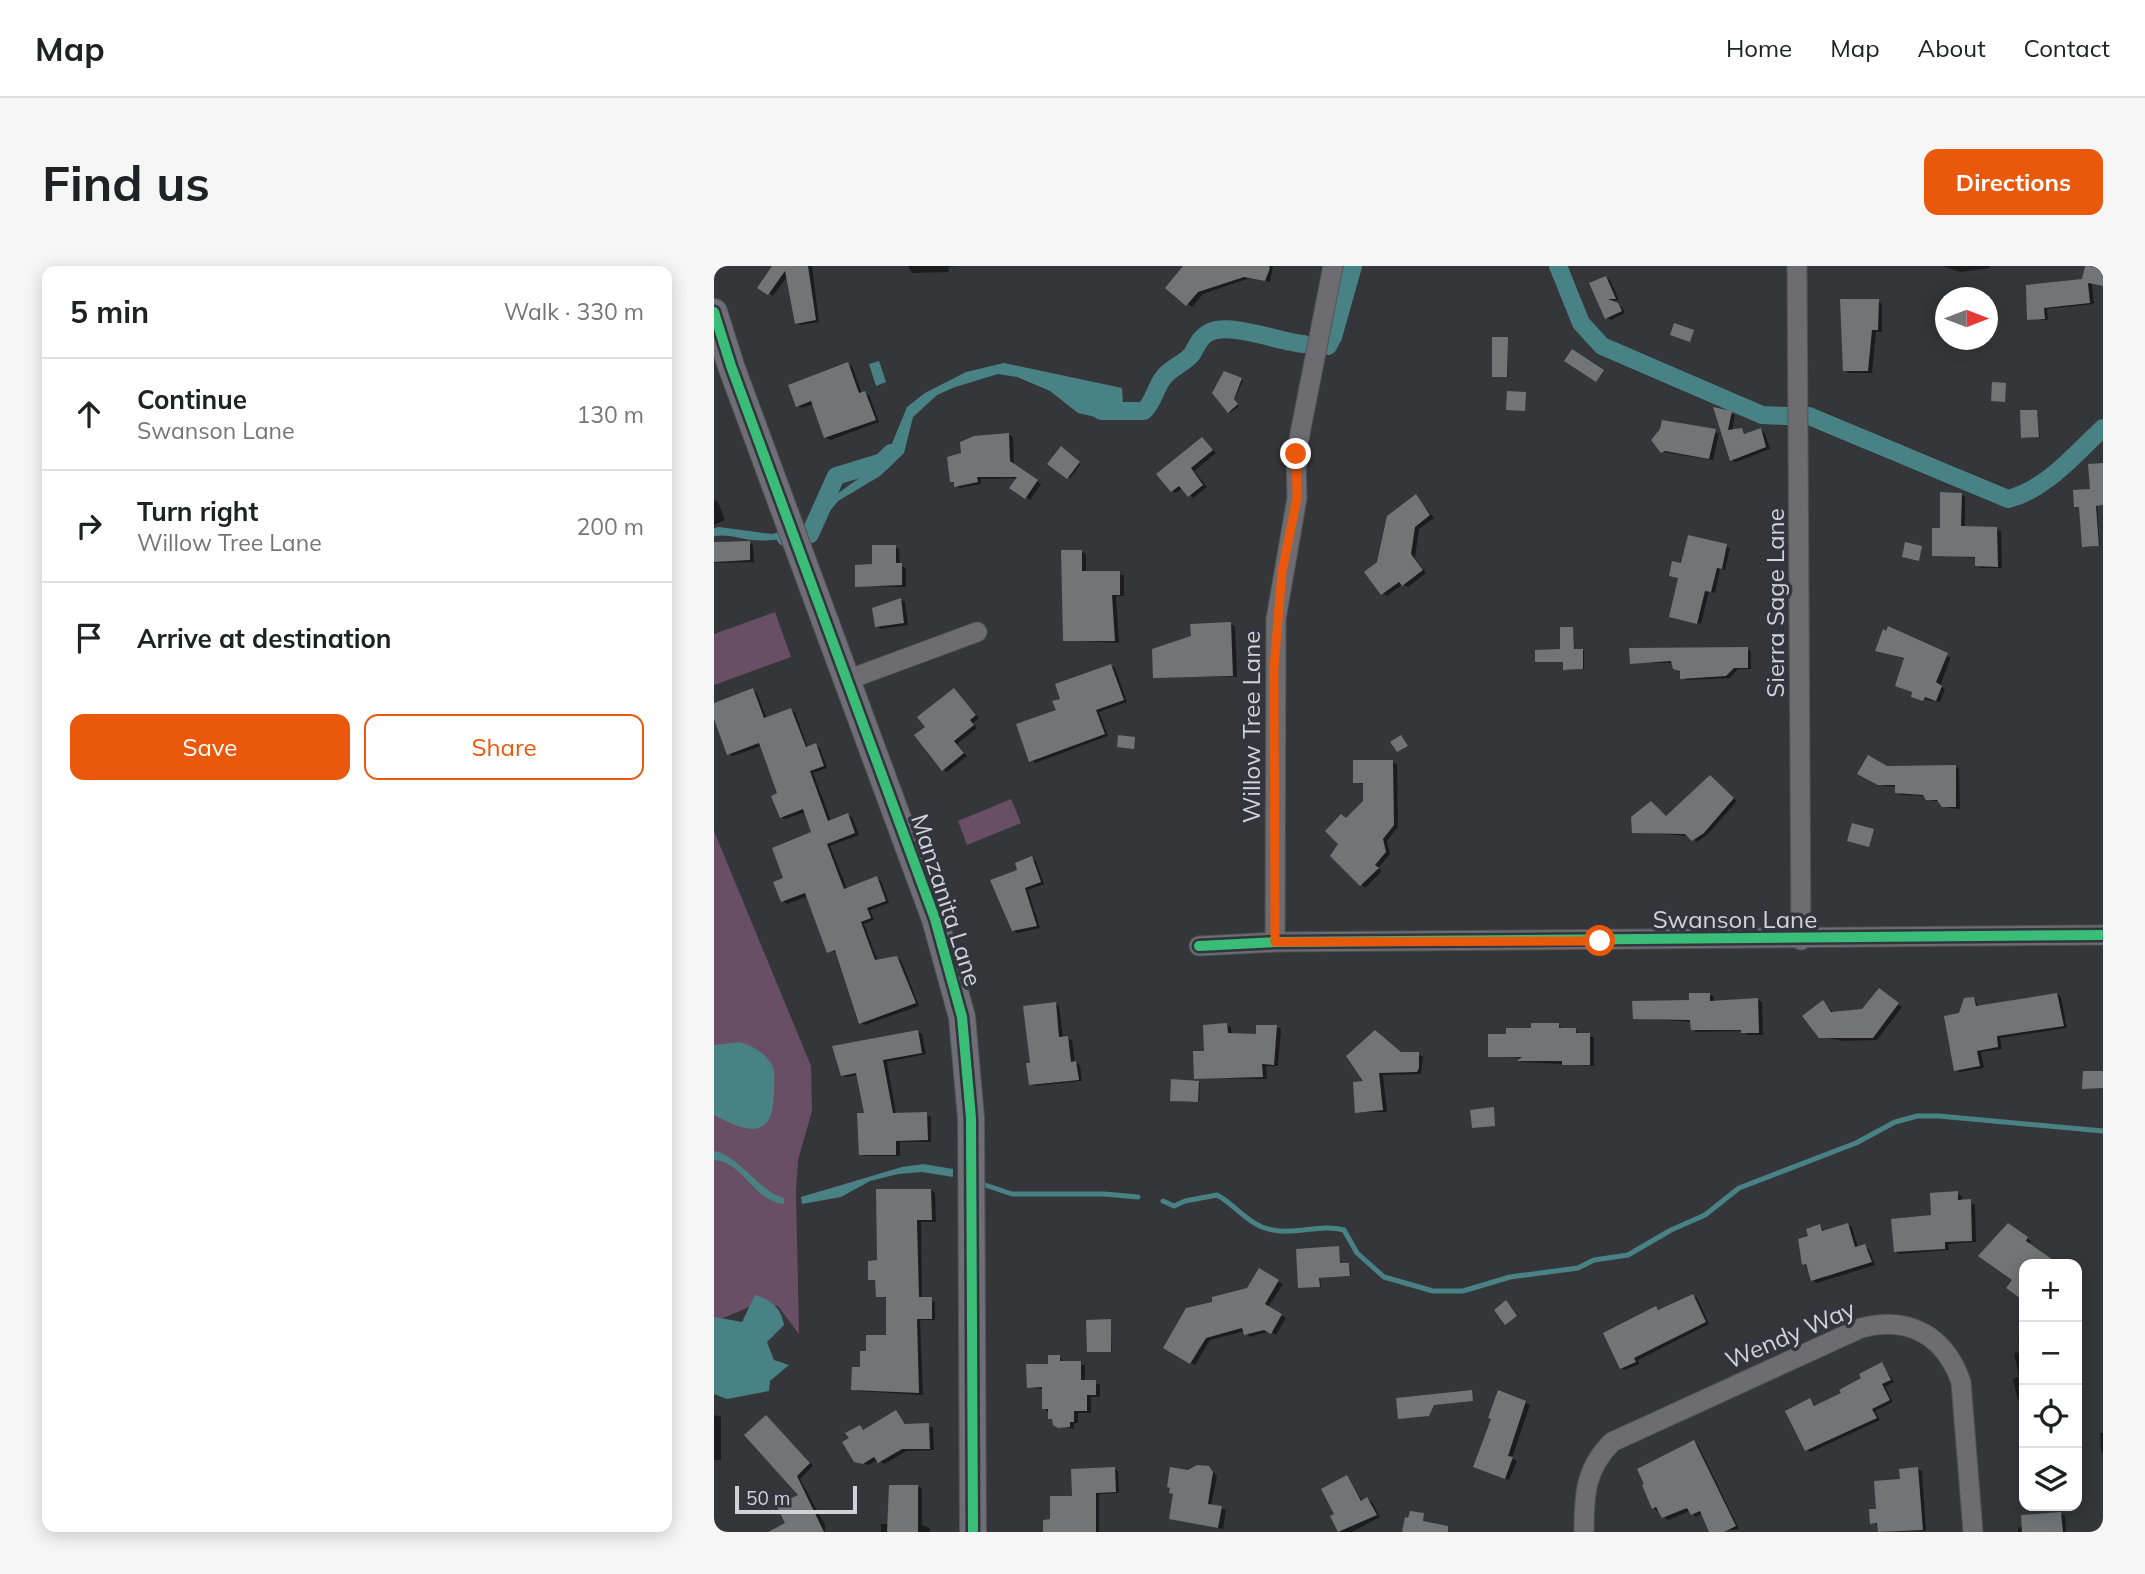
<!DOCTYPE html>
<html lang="en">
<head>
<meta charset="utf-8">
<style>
  :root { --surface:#fff; --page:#f6f6f6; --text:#202124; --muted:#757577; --line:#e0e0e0; --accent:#ea580c }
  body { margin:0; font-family:Mulish,sans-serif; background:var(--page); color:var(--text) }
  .controls { position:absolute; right:21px; bottom:21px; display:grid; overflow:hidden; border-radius:14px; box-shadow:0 4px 18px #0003 }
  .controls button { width:63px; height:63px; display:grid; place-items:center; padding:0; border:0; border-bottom:2px solid var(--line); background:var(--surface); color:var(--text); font:35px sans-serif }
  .compass { position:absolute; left:1221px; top:21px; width:63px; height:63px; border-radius:50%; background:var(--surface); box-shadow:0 4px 18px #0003; rotate:90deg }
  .scale { position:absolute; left:21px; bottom:18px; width:122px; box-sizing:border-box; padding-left:7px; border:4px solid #d0d3d8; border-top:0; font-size:19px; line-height:24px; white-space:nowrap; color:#d0d3d8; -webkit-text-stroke:5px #32353d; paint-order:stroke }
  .stop { position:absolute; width:21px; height:21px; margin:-16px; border:5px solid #ea580c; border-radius:50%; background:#fff }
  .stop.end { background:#ea580c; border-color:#fff; box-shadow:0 2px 7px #0008 }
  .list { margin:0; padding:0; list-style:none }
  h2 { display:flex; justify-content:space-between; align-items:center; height:91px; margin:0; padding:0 28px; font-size:30px }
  h2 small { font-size:23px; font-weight:400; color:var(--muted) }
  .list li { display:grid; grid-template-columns:46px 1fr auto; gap:21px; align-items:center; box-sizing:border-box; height:112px; padding:0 28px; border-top:2px solid var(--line) }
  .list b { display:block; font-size:26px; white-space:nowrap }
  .list p { margin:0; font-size:23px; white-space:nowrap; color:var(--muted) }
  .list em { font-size:23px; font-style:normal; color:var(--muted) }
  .actions { display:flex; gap:14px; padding:21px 28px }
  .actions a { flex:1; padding:16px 0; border:2px solid var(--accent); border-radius:14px; text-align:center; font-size:24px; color:var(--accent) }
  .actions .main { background:var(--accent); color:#fff }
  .icon { flex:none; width:38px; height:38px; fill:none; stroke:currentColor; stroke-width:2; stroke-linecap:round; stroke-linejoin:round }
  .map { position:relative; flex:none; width:1389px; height:1266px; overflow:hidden; border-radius:14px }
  header { display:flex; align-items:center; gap:42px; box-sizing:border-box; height:98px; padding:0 35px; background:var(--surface); border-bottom:2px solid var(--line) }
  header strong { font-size:33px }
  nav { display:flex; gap:38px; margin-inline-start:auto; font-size:24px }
  .intro { display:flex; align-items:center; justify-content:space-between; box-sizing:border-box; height:168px; padding:0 42px }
  h1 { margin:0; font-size:49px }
  .button { padding:18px 32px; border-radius:14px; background:var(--accent); color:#fff; font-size:24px; font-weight:700 }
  main { display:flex; gap:42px; padding:0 42px }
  aside { flex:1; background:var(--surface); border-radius:14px; box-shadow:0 4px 18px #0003 }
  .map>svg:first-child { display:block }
  .green { fill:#684f65 }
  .water { fill:#498285 }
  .shadow { fill:#0007 }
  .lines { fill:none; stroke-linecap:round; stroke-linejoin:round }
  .stream { stroke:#498285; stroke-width:5 }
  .canal { stroke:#498285; stroke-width:18 }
  .building { fill:#727476 }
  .street-casing { stroke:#525356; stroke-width:21 }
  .secondary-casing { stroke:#525356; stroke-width:28 }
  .street { stroke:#6d6c71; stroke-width:19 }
  .secondary { stroke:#6f6d75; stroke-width:26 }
  .cycleway-casing { stroke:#32353d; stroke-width:15 }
  .cycleway { stroke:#3abd76; stroke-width:10 }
  .route { stroke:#ea580c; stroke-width:9 }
  .labels { text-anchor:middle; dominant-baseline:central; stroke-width:7; stroke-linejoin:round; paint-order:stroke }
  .street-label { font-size:24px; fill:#d0d3d8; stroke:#32353d }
</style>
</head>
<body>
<header>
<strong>Map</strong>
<nav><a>Home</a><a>Map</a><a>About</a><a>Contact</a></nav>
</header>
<div class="intro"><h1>Find us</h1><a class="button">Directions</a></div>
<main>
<aside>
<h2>5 min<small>Walk · 330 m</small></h2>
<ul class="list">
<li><svg class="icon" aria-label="ahead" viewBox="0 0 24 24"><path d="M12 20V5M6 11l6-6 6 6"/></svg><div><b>Continue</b><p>Swanson Lane</p></div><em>130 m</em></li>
<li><svg class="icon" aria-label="right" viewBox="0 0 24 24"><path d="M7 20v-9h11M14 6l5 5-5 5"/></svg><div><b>Turn right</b><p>Willow Tree Lane</p></div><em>200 m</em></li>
<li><svg class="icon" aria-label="arrive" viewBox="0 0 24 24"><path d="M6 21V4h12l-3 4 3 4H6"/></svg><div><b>Arrive at destination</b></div></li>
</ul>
<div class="actions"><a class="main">Save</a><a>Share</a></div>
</aside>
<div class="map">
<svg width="1389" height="1266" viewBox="0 0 1389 1266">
  <rect width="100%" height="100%" fill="#35363a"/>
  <path class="green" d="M61 346 77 391 0 419V368Z
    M297 533 307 557 253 579 244 555Z
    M0 565 97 800 98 845 84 894 82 926 85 1068 64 1040 42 1038 0 1056Z"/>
  <path class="water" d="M165 95 172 116 162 120 155 98Z
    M290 97 408 122 410 152H386L364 147 336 125 303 111 284 108 241 121 223 129 199 151 190 187 166 210 124 235 99 266C79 271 59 276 38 274 24 272 15 268 0 270V262L5 261 58 268 96 258 109 238 155 205 177 180 193 141 211 127 252 106Z
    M26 776C38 780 50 786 57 797 62 805 60 815 60 824 60 874 36 868 0 849V779Z
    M0 885C27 891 43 924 70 932V938C41 936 28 895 0 894Z
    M209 898 239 903V911L208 906 184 908 156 915 127 931 88 938 87 931 188 901Z
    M41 1029C58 1034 67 1042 70 1059L53 1076 60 1094 75 1099 56 1115 55 1125 13 1133 0 1128V1051L28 1056Z"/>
  <path class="shadow" d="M59 0H98L105 56 87 59 83 57 74 9 59 30 45 21Z
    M194 0H244L234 1 235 6 198 7Z
    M471 0H559L556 16 536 12 489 28 478 41 453 21Z
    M1229 0H1276V2L1246 6Z
    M1373 0H1389V20L1378 18 1380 38 1333 43 1334 54 1314 53 1313 20 1370 14Z
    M892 11 896 14 905 34 894 35 908 41 911 47 897 54 892 51Z
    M1164 35 1168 38V66H1162L1158 107H1135L1131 104Z
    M793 73 794 111 781 110Z
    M134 98 138 100 148 128 155 129 165 156 116 174 111 171 100 138 88 142 84 140Z
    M510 107 529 115 520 134 525 140 516 147Z
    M1002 143 1021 149 1018 165 1028 164 1033 169 1047 164 1051 167 1056 183 1022 196 1017 194Z
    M1323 146 1326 171 1310 172 1309 171Z
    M948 164 1005 167 999 194 948 186Z
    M294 168 299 171 300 199 327 218 316 234 298 221 304 212 267 213V218L246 222 237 215Z
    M489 173 502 187 480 205 493 221 479 232 469 222 462 227 458 225Z
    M347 183 367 198 356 212 336 198Z
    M1389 198V239L1383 240 1386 280 1371 281 1367 241 1362 240 1378 224 1376 199Z
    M1247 228 1251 231V262L1287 265 1288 302H1267L1262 299V292L1220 289 1228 263Z
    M702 230 720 252 705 263 701 292 712 307 694 321 689 318 673 330 668 327 665 297Z
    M0 234 4 236 11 254 0 259Z
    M975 271 1016 282 1011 304 1006 303 1001 327 995 325 987 358 961 352Z
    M0 277H35L39 279 40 296 0 297V335Z
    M181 281 185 283 186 299 192 302V321L142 320Z
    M367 285 372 288V307L410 309V330H402L405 377 351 374Z
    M187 334 191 336 194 359 167 363 163 360Z
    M517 358 521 361 523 411H440Z
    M859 363 861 385H870V403L852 404 851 396 823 395 847 385Z
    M1033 383 1037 385V403H1024L1016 412 972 414 959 397H918Z
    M1167 386 1237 391 1226 420 1231 423 1226 436 1203 432 1191 393Z
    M397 400 401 402 413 436 385 446 394 470 321 497 317 494 349 434Z
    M39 424 43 427 53 453 77 444 81 446 94 482 101 479 106 482 113 502 99 507 117 555 133 549 138 551 145 569 116 580 133 623 163 612 167 615 175 637 156 644 160 654 150 658 164 696 183 692 187 694 205 740 151 759 147 757 123 686 114 685 94 630 73 638 69 635 72 613 100 567 92 546 71 553 67 551 65 528 47 480 19 490 15 488 0 448V439Z
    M241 424 265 452 259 457 263 462 243 478 253 490 233 506 229 503 213 461Z
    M679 496 683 499 684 561 673 575 676 588 664 602 668 605 651 622 618 590 626 578 633 553 650 536V518L641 516Z
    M1241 500 1245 503 1246 543 1234 542 1226 535H1218L1212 530 1187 529 1183 526V521L1170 520 1146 507 1172 502Z
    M996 511 1023 535 994 568 983 576 975 570 920 566 953 552Z
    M318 592 322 595 330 618 314 624 326 662 303 667 299 664 306 605Z
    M1169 727 1188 741 1163 774 1130 775 1106 771 1109 736 1120 747 1149 745Z
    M1343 728 1347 731 1353 762 1286 772 1288 783 1267 786 1270 802 1246 806 1241 804 1247 749 1260 732 1265 741Z
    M996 729 1000 731V737L1044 734 1048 736 1049 769H1033L1029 765 983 766 978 763V756L920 752Z
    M341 738 345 740 349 772 358 774 361 797 366 799 368 815 321 820 316 818 318 798Z
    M513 759 517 761 518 769H544L563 761 567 763 564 800H552L553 813 482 812 492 786Z
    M845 759 849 764H862L866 769 880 771V800L809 796 806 795 809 792 776 790 794 770Z
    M204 766 208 768 212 788 173 796 182 848 217 850V876H186V890H151L147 888 152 849 144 809 132 811 128 809Z
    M688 788 709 790 707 808 669 809 673 846H643L652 817Z
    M459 815 486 817 485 836 459 835Z
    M217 924 221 927 222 956H207L208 1033 221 1036V1054H206L209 1129 143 1125 139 1123 154 1087 174 1071V1032L163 1030V1015L155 1013Z
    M1243 927 1248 930V936L1261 938 1262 976 1234 978 1235 984 1185 988 1181 985Z
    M1134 959 1138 961 1144 982 1155 983 1161 999 1103 1017 1098 1014 1086 987 1096 971 1106 960 1111 966Z
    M1294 959 1317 975 1315 979 1340 996 1310 998V1033L1294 1022 1300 1013Z
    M624 982 627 999H636L637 1010 606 1012 607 1021 588 1022Z
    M545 1004 569 1018 554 1041 572 1052 562 1069 556 1065 536 1071 531 1065 496 1074 481 1099 451 1082 500 1037 534 1023Z
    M979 1030 983 1032 995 1058 924 1094 925 1098 911 1104 907 1102 942 1042 947 1044Z
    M396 1055 398 1086 374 1085Z
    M1310 1071V1137L1308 1138 1304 1135 1299 1113 1305 1111 1300 1087 1307 1086 1304 1072Z
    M346 1091 350 1097 371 1099V1116L386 1118V1131H377V1147H364V1157H360V1163L345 1160 330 1142V1123L315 1121Z
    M1168 1098 1180 1116 1171 1121 1179 1136 1161 1145 1166 1154 1097 1186 1093 1184 1096 1134 1103 1141 1130 1128Z
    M811 1137 816 1139 798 1192 803 1195 795 1214 765 1202 779 1153Z
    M182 1146 193 1159 219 1161 220 1184 193 1185 170 1198 164 1194 154 1199 146 1197 137 1173 146 1161 151 1165Z
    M0 1149 7 1151V1194H0Z
    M52 1151 99 1200 86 1213 111 1259V1266H75L86 1229Z
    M1386 1167H1389V1186L1387 1185Z
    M980 1176 984 1179 1025 1263 997 1266 989 1247 982 1251 976 1245 954 1254 939 1242Z
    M495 1202 503 1210 497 1240 512 1244 509 1263 457 1252 461 1228 475 1206Z
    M400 1203 404 1205 405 1227 385 1228V1266H329L360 1232Z
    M1203 1203 1208 1205 1212 1265 1166 1266 1165 1259 1158 1257 1164 1244 1188 1214Z
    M633 1211 649 1236 653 1233 658 1236 666 1251 638 1266H626L618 1251 623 1248Z
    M204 1221 208 1223V1259L216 1262V1266H167V1258H174Z
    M1346 1248 1351 1250 1352 1266H1304V1262Z"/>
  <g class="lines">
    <path class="stream" d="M265 917 298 928H390L424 931
      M449 935 460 940 471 935 503 929C520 938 530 954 548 961 576 972 604 957 630 964L643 987 670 1011 719 1025H749L796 1011 864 1002 880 994 914 989 957 964 991 949 1025 922 1142 877 1181 856 1203 850H1225L1389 865"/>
    <path class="canal" d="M844 0 867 57 888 80 1048 149 1073 150
      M614 80 619 71 639 0
      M387 145H430C440 135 441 123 449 112 456 102 470 98 478 88 483 80 485 72 494 67 515 55 565 76 590 78
      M1095 150 1294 233C1333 223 1361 188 1389 162
      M71 271 96 268 122 210 168 196 177 187"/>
  </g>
  <path class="building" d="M58 0H94L102 54 81 58 71 5 54 29 43 22Z
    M469 0H555L556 2 551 15 530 11 484 26 472 40 451 22Z
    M1371 0H1389V20L1374 17 1376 37 1330 42 1331 53 1313 54 1312 19 1368 13Z
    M892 10 902 33H894L904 37 908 45 891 53 875 17Z
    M1126 33H1165L1164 64H1158L1154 105H1129Z
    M960 57 980 64 976 76 956 69Z
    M778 71H794L793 111H778Z
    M858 83 890 104 882 116 850 95Z
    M134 96 145 127 151 125 162 154 110 172 97 135 82 141 74 119Z
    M510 105 528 112 520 133 524 138 514 147 498 127Z
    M1278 116 1292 117 1291 136 1277 135Z
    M793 125 812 126 811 145 792 144Z
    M999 141 1018 145 1014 164 1028 162 1030 168 1047 162 1052 181 1016 195Z
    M1306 144H1323L1325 171 1307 172Z
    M948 154 1002 163 995 193 951 185 947 187 937 174 946 163Z
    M295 167 296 195 324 214 311 233 295 222 303 211H263L264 216 240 221V216H236L233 191 247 187 246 176 260 170Z
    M488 171 499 184 477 202 489 219 474 231 465 220 457 226 442 208Z
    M347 180 366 196 353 213 333 198Z
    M1389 197V239L1382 240 1385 280 1368 281 1365 241H1360L1359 224 1376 223 1374 198Z
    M1226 226 1248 227 1247 260 1283 261 1284 301 1261 300V291L1218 290V262H1226Z
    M702 228 716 249 701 261 697 288 709 304 688 320 685 316 667 329 650 306 663 296 673 250Z
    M974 269 1013 278 1008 303 1003 302 997 326 991 325 983 358 955 351 964 312 955 310 958 295 967 297Z
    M36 275V294L0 296V276Z
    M1191 276 1208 280 1205 295 1188 291Z
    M158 279H182V297H188V319L141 321V299L158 298Z
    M347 284H368V305H406V329H398L401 375H349Z
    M187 332 190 357 161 361 158 342Z
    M517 356 519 410 439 412 438 383 477 370 476 358Z
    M1174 360 1234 387 1222 416 1228 420 1222 435 1211 431 1209 435 1197 431 1198 426 1181 420 1190 392 1161 385 1169 363 1172 365Z
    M846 361H859L860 383H869V403L849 404V396H821V384L846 383Z
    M1034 381V402H1020L1012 410 966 413V405L959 403 957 395 916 398 915 382Z
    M397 398 410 434 382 444 391 468 315 496 302 458 342 444 338 435 346 433 341 418Z
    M39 422 50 452 77 442 92 481 102 477 110 500 96 505 114 555 134 547 141 567 113 578 130 623 163 610 172 635 153 642 157 652 147 656 161 694 183 690 202 737 145 758 121 684 113 687 91 627 67 636 59 616 69 612 58 582 97 566 89 543 66 552 57 530 63 527 45 477 13 489 0 453V437Z
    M240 422 262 449 256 454 260 459 240 475 250 487 228 505 200 469 211 461 203 451Z
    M404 469 421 471 420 483 403 481Z
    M687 469 694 480 683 486 676 476Z
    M1154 489 1173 500 1242 499V541H1228L1223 534H1212L1209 529 1181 527V519H1164L1143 508Z
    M639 494H679L680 559 669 573 672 586 661 599 665 602 646 620 616 590 624 578 611 565 627 548 632 552 649 535V517H639Z
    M996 509 1020 532 990 567 978 575 971 568 918 567 917 551 937 535 952 550Z
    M1138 557 1160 563 1155 581 1133 575Z
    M318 590 327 616 311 622 323 660 298 665 276 614 303 604 301 597Z
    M1165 722 1185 737 1159 772H1105L1088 750 1109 734 1117 746 1148 743Z
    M975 727H996V735L1044 732 1045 767H1027V764H977L976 754 919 753 918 735 975 734Z
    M1343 727 1350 760 1283 770 1284 781 1263 785 1266 800 1240 805 1230 750 1245 747 1250 732 1260 731 1262 740Z
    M342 736 345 771 354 770 357 796 362 795 365 814 315 819 312 797H316L309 740Z
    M513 757 514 767 542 768V759H563L560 799 548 798 549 811 480 813 479 785H490L489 759Z
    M817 757H845V762H862V767H876V799H848V795H803L808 791H774V768H792V762H817Z
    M204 764 208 787 169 794 179 847 213 846 214 874 182 875V889H145L143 847H150L142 807 127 810 118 780Z
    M661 764 687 786H705V802L703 806 665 807 669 844 641 847 639 816 649 815 632 790Z
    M1369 805H1389V822L1368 823Z
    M457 813 485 815 484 836 456 835Z
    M780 841 781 860 758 862 756 844Z
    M162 923H217L218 954H203L205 1031H218V1053H203L205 1127 137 1124 138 1101H146V1085H152V1069H172V1031H162L161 1014H154V995L163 994Z
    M1244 925V934L1257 933 1258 975 1231 976V983L1180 986 1177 953 1217 949 1216 927Z
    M1134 957 1141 981 1151 978 1158 996 1097 1015 1092 998 1088 999 1084 973 1094 970 1092 963 1106 958 1108 965Z
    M1294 957 1314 971 1312 975 1345 998H1310V1035L1292 1022 1298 1014 1264 990Z
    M625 980 626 997H635L636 1010 605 1012 606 1021 584 1022 582 983Z
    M545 1002 565 1014 551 1038 568 1048 557 1068 550 1064 530 1069 528 1062 492 1072 476 1098 449 1082 472 1042 498 1036V1031L533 1022Z
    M979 1028 992 1056 920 1092 922 1096 906 1103 889 1067 942 1040 944 1044Z
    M792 1034 803 1050 791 1059 780 1044Z
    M397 1053V1086H373L372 1054Z
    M334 1089H346V1095H367V1114H382V1129H373V1145H360V1156H356V1161L344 1162 339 1159 338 1153H334V1143H328V1121L313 1122 312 1098H334Z
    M1168 1096 1177 1114 1168 1118 1176 1134 1158 1143 1163 1152 1091 1185 1071 1145 1096 1132 1100 1140 1127 1127 1125 1124 1147 1112 1145 1108Z
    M758 1124 759 1135 720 1139 715 1150 684 1153 682 1132Z
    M784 1124 812 1135 794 1190 799 1191 791 1213 759 1201 777 1153 774 1152Z
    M182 1144 191 1158 215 1157 216 1183H188L164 1197 160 1191 149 1198 140 1196 128 1176 135 1172 131 1167 146 1159 149 1164Z
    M52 1149 96 1197 83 1210 110 1266H54L71 1257 62 1239 84 1229 30 1169Z
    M980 1174 1022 1260 1010 1266H995L986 1245 977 1249 973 1242 948 1252 942 1241 938 1243 928 1219 930 1218 923 1203Z
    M483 1199 495 1200 499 1206 494 1238 508 1240 504 1262 455 1253 459 1228 455 1227 456 1222 453 1221 456 1201 474 1204Z
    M401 1201 402 1226 382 1227V1266H329V1254L336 1253V1230H358L357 1203Z
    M1204 1201 1209 1264 1164 1266 1163 1257 1156 1258 1155 1243H1162L1160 1215 1186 1213 1185 1203Z
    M633 1209 647 1235 653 1231 663 1249 624 1266 616 1250 620 1248 607 1223Z
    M175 1219H204V1266H173Z
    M696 1245 710 1247 709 1255 734 1260V1266H688L691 1251 694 1252Z
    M1347 1246 1349 1266H1308L1307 1249Z"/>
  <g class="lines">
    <defs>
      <path id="street" d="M1083 0 1087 674
        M133 414 263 366
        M561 676 562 353 583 232 582 188 619 0
        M485 680 561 676 1389 669
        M870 1266C870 1229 871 1203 898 1176L1147 1062C1195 1049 1231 1070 1247 1116L1259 1266"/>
      <path id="secondary" d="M0 46 17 100 221 653 248 751 257 852 259 1266"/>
    </defs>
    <use href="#street" class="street-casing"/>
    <use href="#secondary" class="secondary-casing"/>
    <use href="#street" class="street"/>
    <use href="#secondary" class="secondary"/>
    <defs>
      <path id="cycleway" d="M0 46 17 100 221 653 248 751 257 852 259 1266
        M485 680 561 676 1389 669"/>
    </defs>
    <use href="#cycleway" class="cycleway-casing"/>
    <use href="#cycleway" class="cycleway"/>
  </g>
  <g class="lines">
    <path class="route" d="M582 188 583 232 568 306 560 401 561 676 886 675"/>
  </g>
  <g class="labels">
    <g class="street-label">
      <text transform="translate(1061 337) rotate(-90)">Sierra Sage Lane</text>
      <text transform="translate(537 461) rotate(-90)">Willow Tree Lane</text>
      <text transform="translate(233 634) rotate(72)">Manzanita Lane</text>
      <text x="1021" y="653">Swanson Lane</text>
      <text transform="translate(1076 1068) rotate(-23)">Wendy Way</text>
    </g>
  </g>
</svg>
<div class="controls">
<button>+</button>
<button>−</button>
<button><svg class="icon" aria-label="locate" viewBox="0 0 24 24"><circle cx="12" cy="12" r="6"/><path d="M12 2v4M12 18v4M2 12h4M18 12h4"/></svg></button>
<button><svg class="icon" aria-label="layers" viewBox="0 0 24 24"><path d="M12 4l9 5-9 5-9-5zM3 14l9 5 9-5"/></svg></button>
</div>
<svg class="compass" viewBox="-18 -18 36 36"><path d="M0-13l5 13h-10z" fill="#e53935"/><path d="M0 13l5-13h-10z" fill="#757577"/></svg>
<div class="scale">50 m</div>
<div class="stop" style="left:886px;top:675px"></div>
<div class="stop end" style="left:582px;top:188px"></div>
</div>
</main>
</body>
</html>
